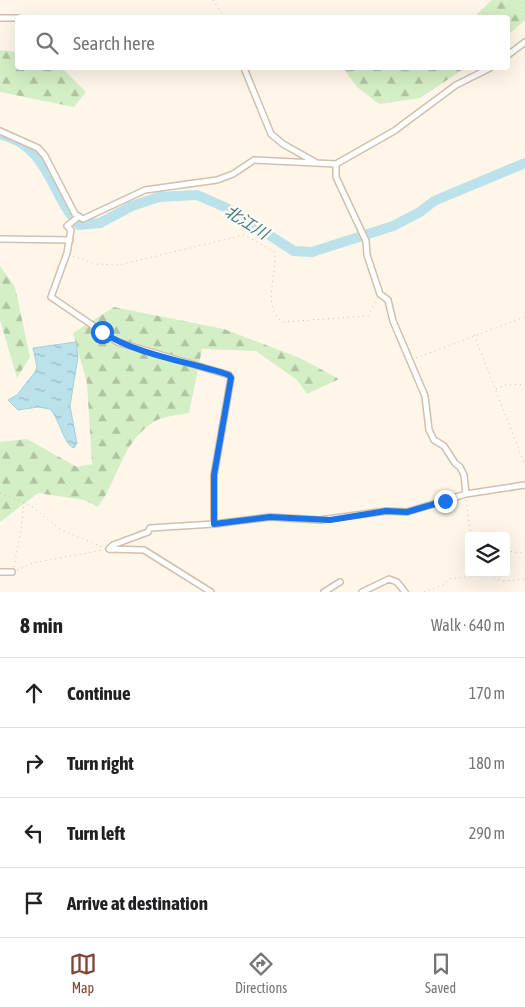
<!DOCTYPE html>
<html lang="en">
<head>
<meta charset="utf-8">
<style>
  :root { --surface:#fff; --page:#f6f6f6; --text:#202124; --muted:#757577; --line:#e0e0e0; --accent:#7e4533 }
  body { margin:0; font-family:"Asap Condensed","Noto Sans JP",sans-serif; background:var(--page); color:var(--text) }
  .controls { position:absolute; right:15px; bottom:15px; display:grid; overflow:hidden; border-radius:5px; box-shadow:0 5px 20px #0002 }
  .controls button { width:45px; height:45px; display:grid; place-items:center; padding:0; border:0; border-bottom:1px solid var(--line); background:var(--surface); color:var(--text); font:25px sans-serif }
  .stop { position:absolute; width:15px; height:15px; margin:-11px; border:4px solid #1a73e8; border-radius:50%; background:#fff }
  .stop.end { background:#1a73e8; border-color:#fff; box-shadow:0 1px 5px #0008 }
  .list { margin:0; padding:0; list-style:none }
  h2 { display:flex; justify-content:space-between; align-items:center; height:65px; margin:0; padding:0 20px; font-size:21px }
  h2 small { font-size:16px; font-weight:400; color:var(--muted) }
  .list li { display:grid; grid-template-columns:32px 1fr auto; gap:15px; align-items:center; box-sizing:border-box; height:70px; padding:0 20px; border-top:1px solid var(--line) }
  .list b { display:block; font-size:19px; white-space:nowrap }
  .list em { font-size:16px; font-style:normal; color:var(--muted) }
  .icon { flex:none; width:28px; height:28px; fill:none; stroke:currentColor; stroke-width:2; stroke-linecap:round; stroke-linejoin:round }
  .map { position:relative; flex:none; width:525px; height:592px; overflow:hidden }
  .search { position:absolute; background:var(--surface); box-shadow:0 5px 20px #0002; left:15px; right:15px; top:15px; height:55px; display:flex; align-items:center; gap:12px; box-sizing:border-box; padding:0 18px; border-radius:5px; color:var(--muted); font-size:19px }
  .sheet { height:345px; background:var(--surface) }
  nav { display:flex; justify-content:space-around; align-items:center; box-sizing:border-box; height:70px; border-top:1px solid var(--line); background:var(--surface); font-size:14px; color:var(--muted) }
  nav a { display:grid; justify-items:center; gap:2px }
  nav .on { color:var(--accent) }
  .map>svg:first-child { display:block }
  .forest { fill:url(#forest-firs) }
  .water { fill:url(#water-ripples); stroke:#a0d1dd }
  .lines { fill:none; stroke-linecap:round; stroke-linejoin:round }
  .river { stroke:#bbe2ea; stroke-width:10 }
  .street-casing { stroke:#d2bfad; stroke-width:8 }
  .path { stroke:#dcbaa0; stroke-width:1; stroke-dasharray:1 4; stroke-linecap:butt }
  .street { stroke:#fff; stroke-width:5 }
  .route { stroke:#1a73e8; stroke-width:6 }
  .labels { text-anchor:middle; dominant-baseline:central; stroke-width:5; stroke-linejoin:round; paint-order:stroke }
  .water-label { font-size:16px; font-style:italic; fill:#3e7a89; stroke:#fffaf1 }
</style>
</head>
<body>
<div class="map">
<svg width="525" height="592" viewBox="0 0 525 592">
  <defs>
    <pattern id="forest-firs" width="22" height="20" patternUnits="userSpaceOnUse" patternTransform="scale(1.25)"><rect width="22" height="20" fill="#d4eec5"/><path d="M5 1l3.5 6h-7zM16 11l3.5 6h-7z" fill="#b1c4a2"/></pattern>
    <pattern id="water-ripples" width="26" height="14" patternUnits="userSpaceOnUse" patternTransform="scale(1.25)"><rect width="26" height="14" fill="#bbe2ea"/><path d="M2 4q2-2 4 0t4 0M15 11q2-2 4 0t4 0" fill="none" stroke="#9dbac0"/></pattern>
  </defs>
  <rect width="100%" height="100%" fill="#fef7e9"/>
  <path class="forest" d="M492 0H525V20L508 35V18L474 17Z
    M0 50 17 52 18 68H62L86 92 74 107 0 92Z
    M343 68H465L420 98 379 104 357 87Z
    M0 266 15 287 30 357 17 378 0 320Z
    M114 307 224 329 300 358 339 379 307 394 297 380 256 351 202 349 189 413C179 415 164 416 155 421 121 442 120 477 98 507L84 500 38 493 0 522V442L27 439 77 467 92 464 87 383 73 333Z"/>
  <path class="water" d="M76 342 78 357 70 406 77 443 74 448C64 445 59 418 50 409L38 407 18 410 8 400 17 395 35 372 37 367 33 348Z"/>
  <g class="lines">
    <path class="river" d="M0 134C49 146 50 194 79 225L100 223 132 206 159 197 197 195 227 208 294 251 312 252 393 226 420 212 434 201 525 163"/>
    <defs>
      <path id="street" d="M0 18H18
        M508 55 525 42
        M244 68 271 134 283 144 315 162
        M0 131 38 148 45 156 75 214 83 219 145 190 217 180 233 174 254 160 336 164 394 131 456 85 490 68
        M336 164V177L366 241 367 255 380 294 388 300 393 321 425 396 429 430 434 440 444 446 455 463 460 467 464 475 466 494
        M78 217 67 226 71 230 67 253 51 297 117 342 229 375 231 378 214 475V524
        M0 239 70 240
        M109 549 113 545 148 532 150 528 214 524 270 517 320 520 386 511 407 512 466 494 525 485
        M109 549 144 550 211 592
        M0 572H12
        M324 592 340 582
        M362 592 389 579 397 582 405 592"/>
    </defs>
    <use href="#street" class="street-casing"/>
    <path class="path" d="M213 0 225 18
      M73 256 96 264 119 265 244 235 274 251C279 272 260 307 283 322L368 316 377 298
      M474 335 525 465
      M416 358 525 317
      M496 389 508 384 522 385
      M0 493 30 505 61 530 103 547
      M466 500 471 536
      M506 551 525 553
      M14 567 21 530 24 502
      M17 570 33 563 103 550
      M424 592 444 585 448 579 487 575 503 581 525 579"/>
    <use href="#street" class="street"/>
  </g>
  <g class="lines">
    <path class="route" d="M102 332C139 356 188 361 229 375L231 378 214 475V524L270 517 330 520 386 511 407 512 445 501"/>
  </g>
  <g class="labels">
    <g class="water-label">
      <text transform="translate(247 222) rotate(32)">北江川</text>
    </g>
  </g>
</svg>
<div class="controls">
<button><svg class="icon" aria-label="layers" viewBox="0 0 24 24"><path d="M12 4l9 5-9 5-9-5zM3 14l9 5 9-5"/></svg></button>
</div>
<div class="stop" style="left:102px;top:332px"></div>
<div class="stop end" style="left:445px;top:501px"></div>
<div class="search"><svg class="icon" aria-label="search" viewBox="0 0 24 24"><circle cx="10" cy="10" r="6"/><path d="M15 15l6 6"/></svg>Search here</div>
</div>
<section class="sheet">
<h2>8 min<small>Walk · 640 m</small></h2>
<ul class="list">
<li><svg class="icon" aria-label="ahead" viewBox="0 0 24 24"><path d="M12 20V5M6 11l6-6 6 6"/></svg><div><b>Continue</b></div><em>170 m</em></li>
<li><svg class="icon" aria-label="right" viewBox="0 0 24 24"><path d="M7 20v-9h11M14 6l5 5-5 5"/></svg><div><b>Turn right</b></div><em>180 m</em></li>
<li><svg class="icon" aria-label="left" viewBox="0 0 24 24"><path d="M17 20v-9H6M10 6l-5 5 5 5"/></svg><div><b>Turn left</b></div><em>290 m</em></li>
<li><svg class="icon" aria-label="arrive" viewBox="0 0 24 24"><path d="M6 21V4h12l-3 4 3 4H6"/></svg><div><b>Arrive at destination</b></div></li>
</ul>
</section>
<nav>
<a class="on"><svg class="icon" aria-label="map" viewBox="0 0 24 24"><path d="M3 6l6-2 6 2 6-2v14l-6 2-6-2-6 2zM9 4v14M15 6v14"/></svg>Map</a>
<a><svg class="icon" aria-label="directions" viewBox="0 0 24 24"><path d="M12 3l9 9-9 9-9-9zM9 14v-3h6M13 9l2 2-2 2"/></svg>Directions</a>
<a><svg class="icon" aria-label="saved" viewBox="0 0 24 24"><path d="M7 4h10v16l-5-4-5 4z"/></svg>Saved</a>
</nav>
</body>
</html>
